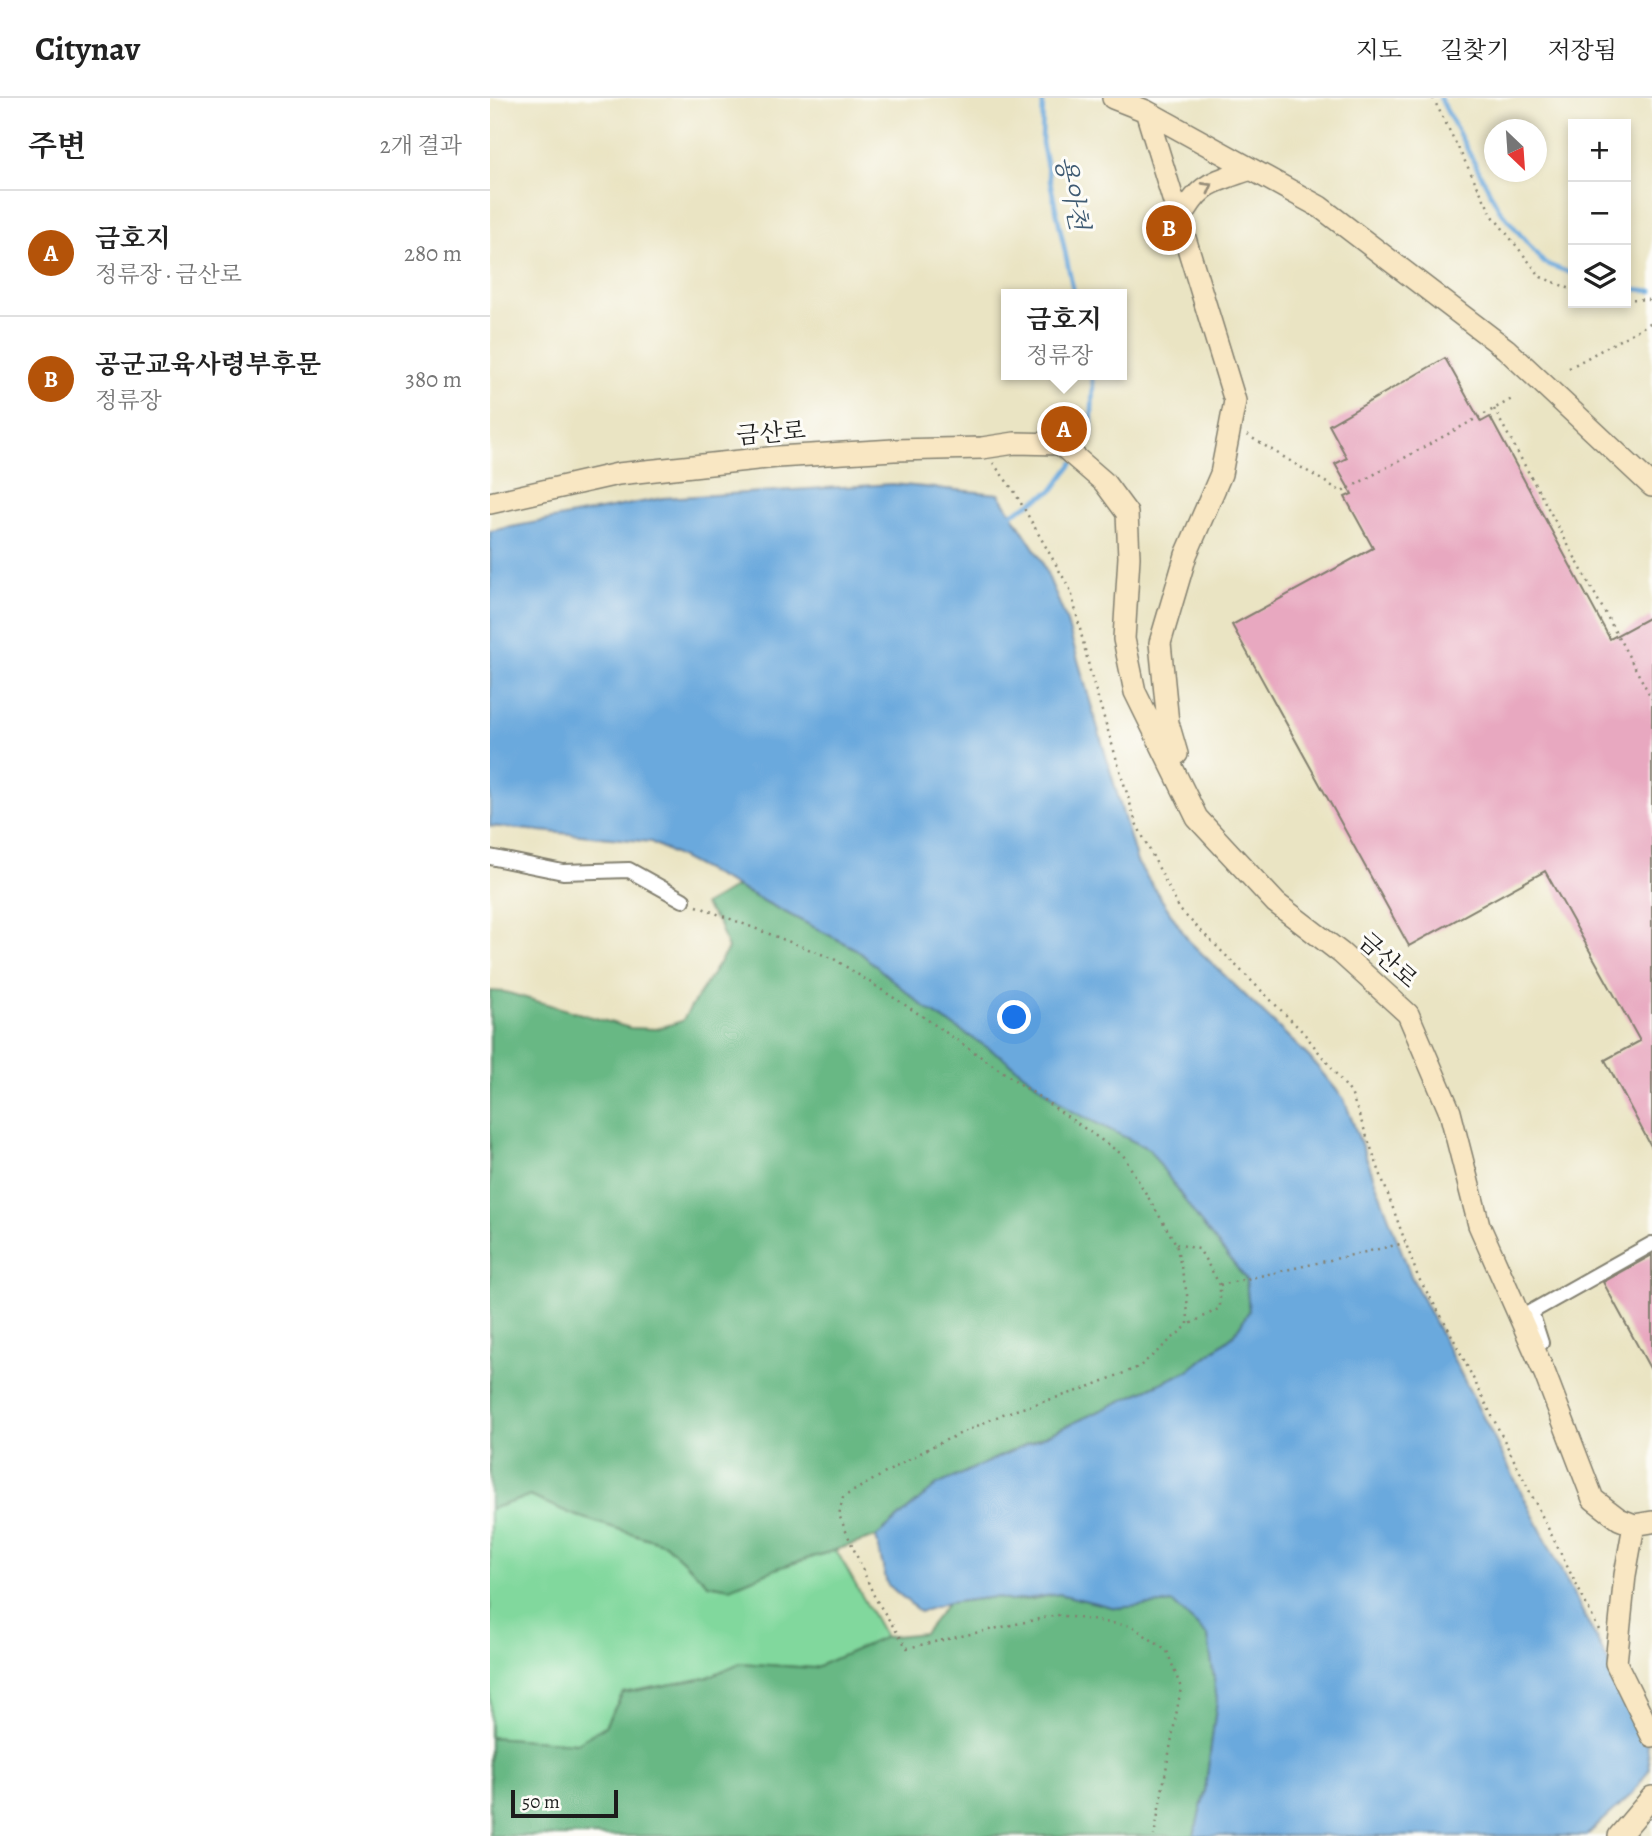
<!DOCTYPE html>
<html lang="ko">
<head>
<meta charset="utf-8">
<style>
  :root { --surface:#fff; --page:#f6f6f6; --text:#222; --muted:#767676; --line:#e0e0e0; --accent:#b45309 }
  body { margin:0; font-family:Alegreya,"Noto Serif KR",serif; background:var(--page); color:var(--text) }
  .controls { position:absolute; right:21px; top:21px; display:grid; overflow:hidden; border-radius:0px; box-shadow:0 4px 10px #0003 }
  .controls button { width:63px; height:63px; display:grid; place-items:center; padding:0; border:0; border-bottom:2px solid var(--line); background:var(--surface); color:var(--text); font:35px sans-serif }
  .compass { position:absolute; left:994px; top:21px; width:63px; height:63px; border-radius:50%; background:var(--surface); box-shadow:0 4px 10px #0003; rotate:155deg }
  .scale { position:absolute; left:21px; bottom:18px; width:107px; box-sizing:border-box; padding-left:7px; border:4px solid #1c1c1c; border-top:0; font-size:19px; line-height:24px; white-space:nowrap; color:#1c1c1c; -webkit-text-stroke:5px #fdfcf7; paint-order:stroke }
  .you { position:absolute; left:525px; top:920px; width:24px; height:24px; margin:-18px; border:5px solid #fff; border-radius:50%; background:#1a73e8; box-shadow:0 0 0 10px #1a73e833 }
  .badge { display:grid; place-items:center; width:46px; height:46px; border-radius:50%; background:var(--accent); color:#fff; font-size:23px; font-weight:700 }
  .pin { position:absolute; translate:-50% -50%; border:4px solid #fff; box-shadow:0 2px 7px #0006 }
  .popup { position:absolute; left:511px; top:191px; width:126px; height:91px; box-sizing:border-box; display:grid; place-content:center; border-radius:0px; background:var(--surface); filter:drop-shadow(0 2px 5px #0005); font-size:23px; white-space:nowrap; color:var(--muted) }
  .popup b { font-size:26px; color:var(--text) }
  .popup::after { content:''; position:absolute; left:50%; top:100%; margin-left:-14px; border:14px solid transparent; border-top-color:var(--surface) }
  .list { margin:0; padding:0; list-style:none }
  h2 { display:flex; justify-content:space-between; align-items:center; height:91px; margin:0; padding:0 28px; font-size:30px }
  h2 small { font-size:23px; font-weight:400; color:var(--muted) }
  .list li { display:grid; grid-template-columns:46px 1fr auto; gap:21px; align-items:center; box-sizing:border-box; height:126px; padding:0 28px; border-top:2px solid var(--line) }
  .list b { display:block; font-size:26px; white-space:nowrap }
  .list p { margin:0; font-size:23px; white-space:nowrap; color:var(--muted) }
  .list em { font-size:23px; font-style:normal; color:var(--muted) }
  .icon { flex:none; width:38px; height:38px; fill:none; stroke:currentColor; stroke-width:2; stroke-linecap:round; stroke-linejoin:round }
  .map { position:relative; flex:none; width:1162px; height:1738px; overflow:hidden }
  header { display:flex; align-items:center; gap:42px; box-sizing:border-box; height:98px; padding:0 35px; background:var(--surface); border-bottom:2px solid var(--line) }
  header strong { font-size:33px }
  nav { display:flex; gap:38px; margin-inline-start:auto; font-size:24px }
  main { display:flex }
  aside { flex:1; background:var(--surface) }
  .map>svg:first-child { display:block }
  .green { fill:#81d89d; stroke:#4e7a5c; stroke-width:2 }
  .forest { fill:#68b884; stroke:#426a50; stroke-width:2 }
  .water { fill:#6aa9dd; stroke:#43627c; stroke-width:2 }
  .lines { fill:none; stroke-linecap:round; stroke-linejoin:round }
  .stream { stroke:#6aa9dd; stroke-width:4.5 }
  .building { fill:#e8a8c0 }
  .street-casing { stroke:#838070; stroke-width:18 }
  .secondary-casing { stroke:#838070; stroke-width:24 }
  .path { stroke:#838070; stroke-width:2.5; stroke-dasharray:2 5; stroke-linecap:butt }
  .street { stroke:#fff; stroke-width:14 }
  .secondary { stroke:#f9e7c3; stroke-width:21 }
  .oneway { stroke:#968c78 }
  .labels { text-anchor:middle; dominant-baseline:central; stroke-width:6; stroke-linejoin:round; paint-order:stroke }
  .street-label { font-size:24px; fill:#1c1c1c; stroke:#fdfcf7 }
  .water-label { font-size:26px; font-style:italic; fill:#3f5b73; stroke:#fdfcf7 }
</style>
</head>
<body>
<header>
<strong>Citynav</strong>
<nav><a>지도</a><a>길찾기</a><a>저장됨</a></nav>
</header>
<main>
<aside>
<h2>주변<small>2개 결과</small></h2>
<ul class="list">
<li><span class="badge">A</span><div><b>금호지</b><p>정류장 · 금산로</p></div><em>280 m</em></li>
<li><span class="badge">B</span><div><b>공군교육사령부후문</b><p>정류장</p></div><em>380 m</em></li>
</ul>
</aside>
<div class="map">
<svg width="1162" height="1738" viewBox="0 0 1162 1738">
  <rect width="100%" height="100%" fill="#fdfcf7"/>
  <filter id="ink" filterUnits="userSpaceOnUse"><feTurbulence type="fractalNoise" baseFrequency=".0143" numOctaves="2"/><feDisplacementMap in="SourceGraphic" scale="14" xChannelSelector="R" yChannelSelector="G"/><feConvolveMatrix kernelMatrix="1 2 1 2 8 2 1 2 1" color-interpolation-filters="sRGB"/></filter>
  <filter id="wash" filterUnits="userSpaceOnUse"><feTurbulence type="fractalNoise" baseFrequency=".00686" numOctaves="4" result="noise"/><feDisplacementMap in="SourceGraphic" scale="28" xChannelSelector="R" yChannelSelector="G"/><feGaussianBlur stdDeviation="1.57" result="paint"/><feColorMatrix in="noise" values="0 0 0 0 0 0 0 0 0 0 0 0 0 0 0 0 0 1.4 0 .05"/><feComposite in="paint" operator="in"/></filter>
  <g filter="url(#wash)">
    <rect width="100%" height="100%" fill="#eae4c3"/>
    <path class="green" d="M40 1398 84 1417 175 1446 218 1486 240 1490 288 1470 346 1452 395 1539 324 1570 250 1565 216 1580 133 1595 115 1628 87 1645 0 1639V1411Z"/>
    <path class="forest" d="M246 789 366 851 434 909 514 960 582 1013 659 1051 710 1124 756 1181 759 1213 745 1236 697 1273 447 1387 386 1439 288 1470 240 1490 218 1486 175 1446 84 1417 40 1398 0 1411V893L15 894 140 930 166 931 192 923 238 851 229 826 214 807Z
      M569 1496 626 1510 683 1505 718 1538 727 1602 715 1694 704 1738H0V1639L87 1645 115 1628 133 1595 216 1580 250 1565 324 1570 395 1539 434 1535 458 1505 505 1499 521 1503 542 1501Z"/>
    <path class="water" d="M402 386 509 396 551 461 576 521 647 764 699 843 820 960 854 1001 921 1178 1156 1638 1160 1670 1143 1695 1096 1738H704L715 1694 727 1602 718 1538 683 1505 626 1510 569 1496 521 1503 504 1499 458 1505 430 1514 397 1486 386 1439 447 1387 698 1273 745 1236 759 1213 756 1181 710 1124 659 1051 582 1013 514 960 434 909 366 851 161 744 0 728V433L173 400Z"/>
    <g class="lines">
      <path class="stream" d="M950 0 1009 111 1054 165 1083 176
        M553 1 552 45 584 196
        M1136 190 1162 193
        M590 355 601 338 603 286 601 277
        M518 418 563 392 583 365"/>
    </g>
    <g id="blocks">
      <path class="building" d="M955 260 991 324 1000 319 1120 541 1162 518V1050L1115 962 1150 943 1055 773 919 848 742 527 883 450 855 399 862 396 845 366 857 360 839 327Z
        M1162 1157V1274L1113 1184Z"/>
    </g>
  </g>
  <g filter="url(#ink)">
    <use href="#blocks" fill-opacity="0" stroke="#838070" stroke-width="2"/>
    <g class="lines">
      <defs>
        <path id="street" d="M0 759 73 774 139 772 193 802
          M1051 1245 1041 1214 1162 1146"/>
        <path id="secondary" d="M623 0 656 13 830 109 1016 251 1162 388
          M656 13 745 303 731 376 696 457 670 545 678 625 687 656
          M689 124C710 84 721 85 761 71
          M0 405 128 376 287 359 404 352 492 350 525 345 570 346 614 384 637 415 639 459 634 541 645 594 707 720 786 805 851 855 918 916 960 1014 989 1127 1055 1276 1103 1401 1129 1421 1144 1427 1162 1424
          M1144 1427 1135 1477 1126 1565 1162 1638
          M1129 1738 1162 1699"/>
      </defs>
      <use href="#street" class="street-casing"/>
      <use href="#secondary" class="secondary-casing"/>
      <path class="path" d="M943 0 1002 117 1051 179 1083 192
        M1136 201 1162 202
        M1079 270 1162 224
        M1004 311 1162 601
        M757 337 852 394 1022 301
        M503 365 524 393 581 493 601 577 646 725 690 812 813 934 861 995 928 1179 957 1228 1110 1534
        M207 808 344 861 432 918 633 1057 686 1146 697 1196 698 1227 649 1269 588 1293 513 1316 441 1349 353 1399 349 1417 385 1500 417 1550 567 1517 642 1528 677 1553 691 1590 664 1738
        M686 1146 709 1151 730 1187V1210L698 1227
        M730 1187 915 1145"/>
      <use href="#street" class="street"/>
      <use href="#secondary" class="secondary"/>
    </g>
    <defs><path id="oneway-chevron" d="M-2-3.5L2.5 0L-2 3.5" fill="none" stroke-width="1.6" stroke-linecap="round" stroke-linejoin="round" transform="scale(1.75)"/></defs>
    <use class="oneway" href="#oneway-chevron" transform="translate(718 89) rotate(-29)"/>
  </g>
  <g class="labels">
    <g class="street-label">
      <text transform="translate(281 335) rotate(-5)">금산로</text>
      <text transform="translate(898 862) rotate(42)">금산로</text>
    </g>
    <g class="water-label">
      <text transform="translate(582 95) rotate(78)">용아천</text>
    </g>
  </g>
</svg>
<div class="controls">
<button>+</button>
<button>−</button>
<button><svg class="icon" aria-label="layers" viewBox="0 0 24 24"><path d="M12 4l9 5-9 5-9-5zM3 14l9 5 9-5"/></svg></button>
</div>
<svg class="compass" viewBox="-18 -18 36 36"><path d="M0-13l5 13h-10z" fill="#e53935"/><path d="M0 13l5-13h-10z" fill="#767676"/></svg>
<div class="scale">50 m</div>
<div class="you"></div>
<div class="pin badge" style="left:574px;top:331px">A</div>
<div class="popup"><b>금호지</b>정류장</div>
<div class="pin badge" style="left:679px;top:130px">B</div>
</div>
</main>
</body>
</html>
